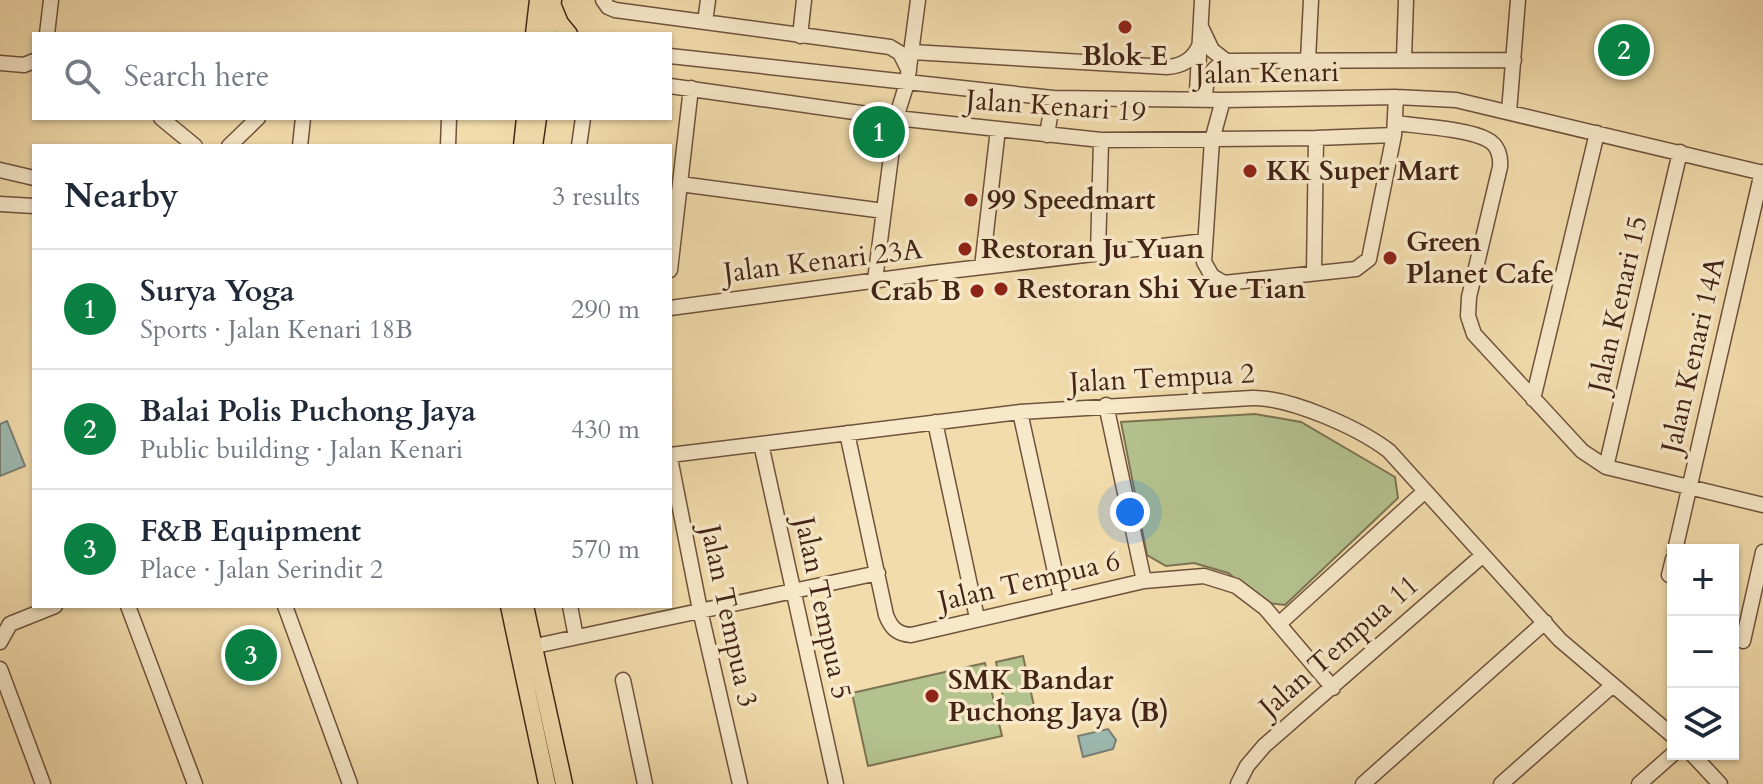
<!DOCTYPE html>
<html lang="en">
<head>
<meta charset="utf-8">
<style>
  :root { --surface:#fff; --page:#f2f2f3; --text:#1f2937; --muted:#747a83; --line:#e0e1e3; --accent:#0b8043 }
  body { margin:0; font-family:Cardo,serif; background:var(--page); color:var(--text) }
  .controls { position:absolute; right:24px; bottom:24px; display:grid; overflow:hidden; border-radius:0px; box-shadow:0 2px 6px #0004 }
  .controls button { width:72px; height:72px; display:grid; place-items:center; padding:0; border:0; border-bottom:2px solid var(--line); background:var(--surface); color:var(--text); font:40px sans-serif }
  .you { position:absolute; left:1130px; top:512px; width:28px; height:28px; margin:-20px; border:6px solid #fff; border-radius:50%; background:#1a73e8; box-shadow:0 0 0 12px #1a73e833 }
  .badge { display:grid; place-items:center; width:52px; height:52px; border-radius:50%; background:var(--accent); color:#fff; font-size:26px; font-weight:700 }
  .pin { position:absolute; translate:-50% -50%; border:4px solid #fff; box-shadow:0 2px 8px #0006 }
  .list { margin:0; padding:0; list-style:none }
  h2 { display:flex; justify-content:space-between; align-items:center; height:104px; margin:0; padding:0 32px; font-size:34px }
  h2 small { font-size:26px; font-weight:400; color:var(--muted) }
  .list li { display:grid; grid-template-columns:52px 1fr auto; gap:24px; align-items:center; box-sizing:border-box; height:120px; padding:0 32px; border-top:2px solid var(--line) }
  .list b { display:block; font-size:30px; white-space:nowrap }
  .list p { margin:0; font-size:26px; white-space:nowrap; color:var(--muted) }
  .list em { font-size:26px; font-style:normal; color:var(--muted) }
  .icon { flex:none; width:44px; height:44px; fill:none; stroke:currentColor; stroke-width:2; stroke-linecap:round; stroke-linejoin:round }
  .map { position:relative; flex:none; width:1763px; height:784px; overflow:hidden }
  .search { position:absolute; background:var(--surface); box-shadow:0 2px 6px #0004; left:32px; top:32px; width:640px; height:88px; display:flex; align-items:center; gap:20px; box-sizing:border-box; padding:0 28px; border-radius:0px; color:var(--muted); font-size:30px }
  .panel { position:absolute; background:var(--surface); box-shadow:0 2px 6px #0004; left:32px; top:144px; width:640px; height:464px; border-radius:0px }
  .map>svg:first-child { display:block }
  .green { fill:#b4c28e; stroke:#7c7352; stroke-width:2 }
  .water { fill:#9dbab2; stroke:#797e74; stroke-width:2 }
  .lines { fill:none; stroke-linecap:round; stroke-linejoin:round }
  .minor-casing { stroke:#6f523c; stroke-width:17 }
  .major-casing { stroke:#432416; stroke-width:19 }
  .minor { stroke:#f7e8c9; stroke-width:14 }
  .major { stroke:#f2dcac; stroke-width:16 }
  .poi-dot { fill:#8f2418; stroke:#f7e8c9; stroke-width:3 }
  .labels { text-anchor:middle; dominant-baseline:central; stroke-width:7; stroke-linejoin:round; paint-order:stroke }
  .poi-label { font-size:28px; font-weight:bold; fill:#432416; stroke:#f7e8c9; text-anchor:start }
  .street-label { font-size:28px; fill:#432416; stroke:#f7e8c9 }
</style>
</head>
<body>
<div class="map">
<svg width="1763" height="784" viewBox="0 0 1763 784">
  <rect width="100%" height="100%" fill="#f2dcac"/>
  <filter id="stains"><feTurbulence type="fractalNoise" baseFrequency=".0025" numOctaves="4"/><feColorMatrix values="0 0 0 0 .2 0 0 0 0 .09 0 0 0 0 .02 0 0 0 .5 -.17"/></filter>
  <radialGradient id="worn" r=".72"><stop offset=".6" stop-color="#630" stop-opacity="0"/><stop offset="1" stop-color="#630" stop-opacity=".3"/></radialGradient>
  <path class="green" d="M1255 414 1301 422 1395 477 1398 498 1285 605 1267 603 1228 573 1194 563 1166 566 1147 555 1121 422Z
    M1023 656 1034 706 1006 712 996 662Z
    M985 663 1002 736 868 766 852 693Z"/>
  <path class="water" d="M7 421 25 466 0 476V424Z
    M1108 729 1116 740 1113 749 1083 757 1078 736Z"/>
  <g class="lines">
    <defs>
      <path id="minor" d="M603 0 608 7 615 10 890 47 900 53 909 71
        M705 22 708 0
        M1201 27 1212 50 1226 61
        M47 34 51 0
        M800 36 804 0
        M912 52 1167 67C1182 66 1193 60 1199 46
        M670 56 1053 98 1223 100 1396 97 1456 100 1763 173
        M1404 59 1406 0
        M1308 60 1311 0
        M0 63 24 65 34 61
        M670 86 896 118 1101 140 1316 138 1394 135
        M1197 92 1202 0
        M1205 100C1205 81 1208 70 1226 61L1514 60
        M1223 100 1212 140 1204 262 1212 276 1224 283 1356 269 1369 259 1394 135 1396 97
        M1509 112 1518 0
        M161 118 195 146
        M1395 123C1418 126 1469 129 1488 140 1498 145 1501 157 1500 167L1469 297 1468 316 1474 334 1582 451 1606 467 1763 505
        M1047 135 1053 98
        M229 146 258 118
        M300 146 303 118
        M448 146 449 118
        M579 146 583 118
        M0 170 34 178
        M680 184 884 211
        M0 204 34 206
        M1098 254 1101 140
        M982 267 998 129
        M670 270 691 88
        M1314 273 1316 138
        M875 280 896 118 907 83 918 0
        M670 308 931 273 1205 241
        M1533 399 1597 133
        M1106 405 1144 581
        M1020 412 1061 599
        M935 422 977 618
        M847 433 886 615C891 628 897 634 911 635L1144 581 1204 576 1236 586 1265 608 1333 688
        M761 444 836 784
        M670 455 1020 412 1252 398C1290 397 1359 428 1389 451L1560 640 1673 736
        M670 458 700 610 740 784
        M1606 467 1680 152
        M1675 550 1762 172
        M1669 575 1673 559
        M128 606 195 784
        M285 606 350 784
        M570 606 576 637
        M1280 623 1425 491
        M1743 641 1763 552
        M0 642 10 624 55 606
        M526 648 878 573
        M0 669 43 784
        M623 680 645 784
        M1692 754 1720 784
        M1238 784 1247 766 1264 746 1483 555
        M1363 784 1545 622
        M1501 784 1613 685
        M1639 784 1673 754"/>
      <path id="major" d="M553 6 560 23 569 34
        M534 34 538 0
        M548 34 553 0
        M522 146 525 118
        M534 146 538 118
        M509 606 547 784
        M525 606 564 784"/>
    </defs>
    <use href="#minor" class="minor-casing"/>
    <use href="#major" class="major-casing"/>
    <use href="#minor" class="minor"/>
    <use href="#major" class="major"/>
  </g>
  <g class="poi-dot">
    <circle cx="1125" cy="27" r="8"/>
    <circle cx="1250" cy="171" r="8"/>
    <circle cx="971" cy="200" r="8"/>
    <circle cx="965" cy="249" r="8"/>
    <circle cx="1390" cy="258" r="8"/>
    <circle cx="1001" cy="289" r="8"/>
    <circle cx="977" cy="291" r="8"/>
    <circle cx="932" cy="696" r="8"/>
  </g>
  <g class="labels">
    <g class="poi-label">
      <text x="1125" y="56" text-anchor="middle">Blok E</text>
      <text x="1266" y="171">KK Super Mart</text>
      <text x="987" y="200">99 Speedmart</text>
      <text x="1406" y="242">Green<tspan x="1406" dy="32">Planet Cafe</tspan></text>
      <text x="981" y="249">Restoran Ju Yuan</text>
      <text x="1017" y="289">Restoran Shi Yue Tian</text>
      <text x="961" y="291" text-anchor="end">Crab B</text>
      <text x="948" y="680">SMK Bandar<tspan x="948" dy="32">Puchong Jaya (B)</tspan></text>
    </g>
    <g class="street-label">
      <text transform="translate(1267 73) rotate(-1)">Jalan Kenari</text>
      <text transform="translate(1056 106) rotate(4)">Jalan Kenari 19</text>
      <text transform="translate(823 261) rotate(-7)">Jalan Kenari 23A</text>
      <text transform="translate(1618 304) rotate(-77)">Jalan Kenari 15</text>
      <text transform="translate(1693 355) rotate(-77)">Jalan Kenari 14A</text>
      <text transform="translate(1162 378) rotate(-3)">Jalan Tempua 2</text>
      <text transform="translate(1029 581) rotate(-13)">Jalan Tempua 6</text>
      <text transform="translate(823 608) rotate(78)">Jalan Tempua 5</text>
      <text transform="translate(729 616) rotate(78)">Jalan Tempua 3</text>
      <text transform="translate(1339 646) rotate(-41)">Jalan Tempua 11</text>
    </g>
  </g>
  <rect width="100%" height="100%" filter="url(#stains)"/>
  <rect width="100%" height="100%" fill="url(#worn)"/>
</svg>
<div class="controls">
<button>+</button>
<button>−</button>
<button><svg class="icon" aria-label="layers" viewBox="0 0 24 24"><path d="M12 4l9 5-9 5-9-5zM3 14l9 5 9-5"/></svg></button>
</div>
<div class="you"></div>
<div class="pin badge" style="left:879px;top:132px">1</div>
<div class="pin badge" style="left:1624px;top:50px">2</div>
<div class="pin badge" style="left:251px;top:655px">3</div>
<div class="search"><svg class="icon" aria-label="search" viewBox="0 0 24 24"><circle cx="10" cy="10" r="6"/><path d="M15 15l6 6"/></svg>Search here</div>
<section class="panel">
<h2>Nearby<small>3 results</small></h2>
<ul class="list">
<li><span class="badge">1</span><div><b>Surya Yoga</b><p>Sports · Jalan Kenari 18B</p></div><em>290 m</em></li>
<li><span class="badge">2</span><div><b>Balai Polis Puchong Jaya</b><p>Public building · Jalan Kenari</p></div><em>430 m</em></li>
<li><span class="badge">3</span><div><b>F&amp;B Equipment</b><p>Place · Jalan Serindit 2</p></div><em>570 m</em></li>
</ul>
</section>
</div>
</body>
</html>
